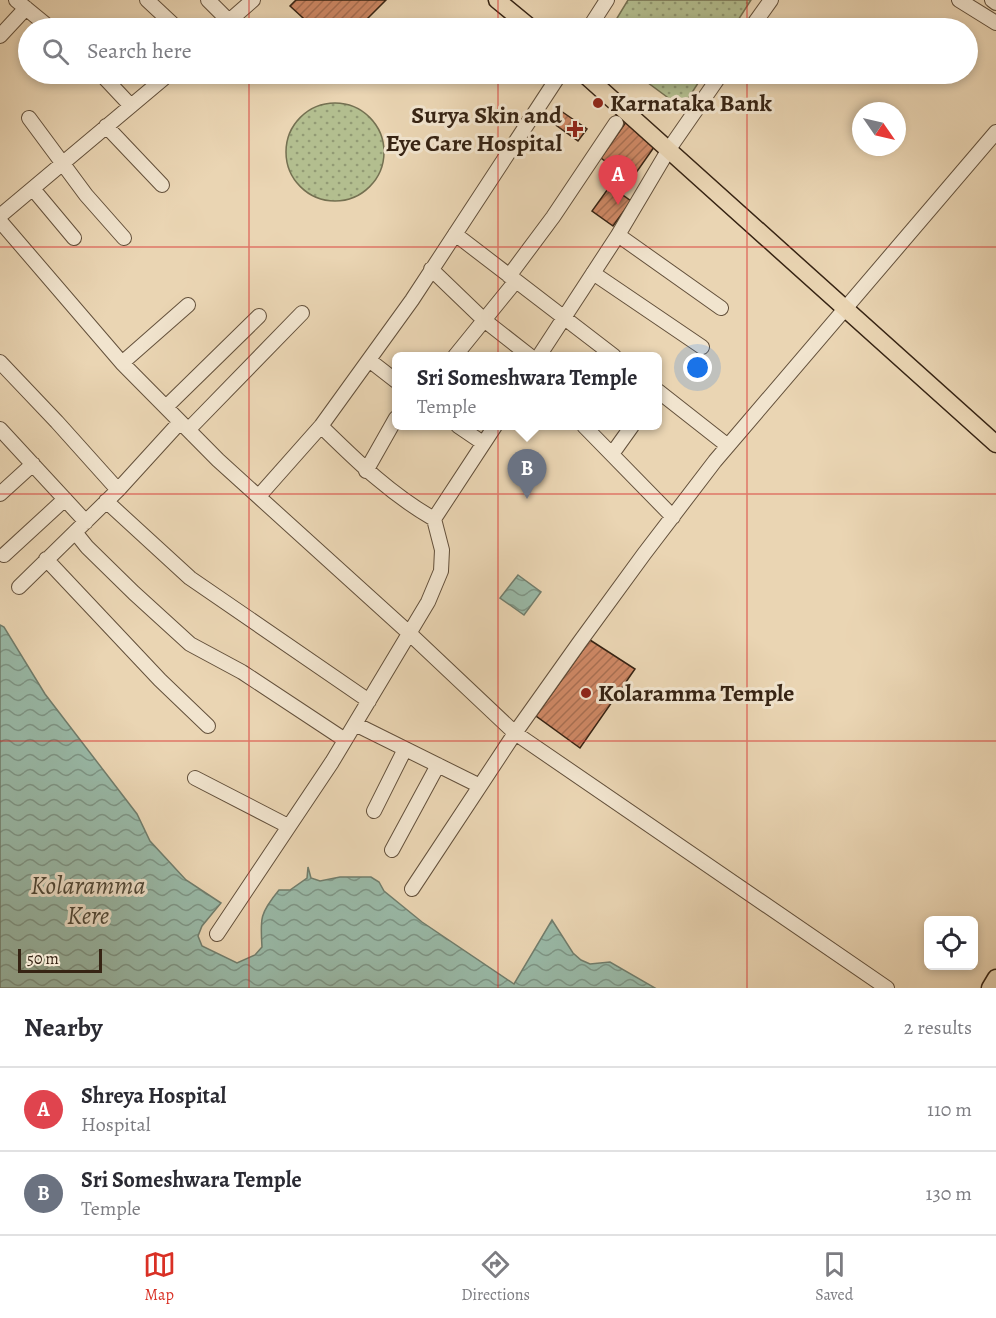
<!DOCTYPE html>
<html lang="en">
<head>
<meta charset="utf-8">
<style>
  :root { --surface:#fff; --page:#f2f2f3; --text:#2b2b33; --muted:#7c7c81; --line:#e1e1e2; --accent:#d93025 }
  body { margin:0; font-family:Alegreya,serif; background:var(--page); color:var(--text) }
  .controls { position:absolute; right:18px; bottom:18px; display:grid; overflow:hidden; border-radius:9px; box-shadow:0 3px 9px #0003 }
  .controls button { width:54px; height:54px; display:grid; place-items:center; padding:0; border:0; border-bottom:2px solid var(--line); background:var(--surface); color:var(--text); font:30px sans-serif }
  .compass { position:absolute; left:852px; top:102px; width:54px; height:54px; border-radius:50%; background:var(--surface); box-shadow:0 3px 9px #0003; rotate:124deg }
  .scale { position:absolute; left:18px; bottom:15px; width:84px; box-sizing:border-box; padding-left:6px; border:3px solid #362313; border-top:0; font-size:16px; line-height:21px; white-space:nowrap; color:#362313; -webkit-text-stroke:4px #f1e4ce; paint-order:stroke }
  .you { position:absolute; left:698px; top:368px; width:21px; height:21px; margin:-15px; border:4px solid #fff; border-radius:50%; background:#1a73e8; box-shadow:0 0 0 9px #1a73e833 }
  .badge { display:grid; place-items:center; width:39px; height:39px; border-radius:50%; background:var(--accent); color:#fff; font-size:20px; font-weight:700 }
  .pin { position:absolute; translate:-50% -50px; filter:drop-shadow(0 2px 3px #0008) }
  .pin::after { content:''; position:absolute; top:32px; width:21px; height:18px; background:inherit; clip-path:polygon(0 0,100% 0,50% 100%) }
  .popup { position:absolute; left:392px; top:352px; width:270px; height:78px; box-sizing:border-box; display:grid; place-content:center; border-radius:9px; background:var(--surface); filter:drop-shadow(0 2px 4px #0005); font-size:20px; white-space:nowrap; color:var(--muted) }
  .popup b { font-size:22px; color:var(--text) }
  .popup::after { content:''; position:absolute; left:50%; top:100%; margin-left:-12px; border:12px solid transparent; border-top-color:var(--surface) }
  .list { margin:0; padding:0; list-style:none }
  h2 { display:flex; justify-content:space-between; align-items:center; height:78px; margin:0; padding:0 24px; font-size:26px }
  h2 small { font-size:20px; font-weight:400; color:var(--muted) }
  .list li { display:grid; grid-template-columns:39px 1fr auto; gap:18px; align-items:center; box-sizing:border-box; height:84px; padding:0 24px; border-top:2px solid var(--line) }
  .list b { display:block; font-size:22px; white-space:nowrap }
  .list p { margin:0; font-size:20px; white-space:nowrap; color:var(--muted) }
  .list em { font-size:20px; font-style:normal; color:var(--muted) }
  .icon { flex:none; width:33px; height:33px; fill:none; stroke:currentColor; stroke-width:2; stroke-linecap:round; stroke-linejoin:round }
  .map { position:relative; flex:none; width:996px; height:988px; overflow:hidden }
  .search { position:absolute; background:var(--surface); box-shadow:0 3px 9px #0003; left:18px; right:18px; top:18px; height:66px; display:flex; align-items:center; gap:15px; box-sizing:border-box; padding:0 21px; border-radius:33px; color:var(--muted); font-size:22px }
  .sheet { height:246px; background:var(--surface) }
  nav { display:flex; justify-content:space-around; align-items:center; box-sizing:border-box; height:84px; border-top:2px solid var(--line); background:var(--surface); font-size:16px; color:var(--muted) }
  nav a { display:grid; justify-items:center; gap:3px }
  nav .on { color:var(--accent) }
  .map>svg:first-child { display:block }
  .park { fill:url(#park-dots); stroke:#747051; stroke-width:1.5 }
  .water { fill:url(#water-waves); stroke:#717d6c; stroke-width:1.5 }
  .building { fill:url(#building-hatch); stroke:#362313; stroke-width:1.5 }
  .lines { fill:none; stroke-linecap:round; stroke-linejoin:round }
  .minor-casing { stroke:#63503b; stroke-width:16 }
  .major-casing { stroke:#362313; stroke-width:19 }
  .minor { stroke:#f1e4ce; stroke-width:14 }
  .major { stroke:#ead5b3; stroke-width:16 }
  .grid { fill:none; stroke:#d62828; stroke-width:1.5; stroke-opacity:0.55 }
  .poi-dot { fill:#8f2418; stroke:#f1e4ce; stroke-width:2 }
  .labels { text-anchor:middle; dominant-baseline:central; stroke-width:6; stroke-linejoin:round; paint-order:stroke }
  .poi-label { font-size:24px; font-weight:bold; fill:#362313; stroke:#f1e4ce; text-anchor:start }
  .water-label { font-size:26px; font-style:italic; fill:#4f4838; stroke:#f1e4ce }
</style>
</head>
<body>
<div class="map">
<svg width="996" height="988" viewBox="0 0 996 988">
  <defs>
    <pattern id="park-dots" width="8" height="8" patternUnits="userSpaceOnUse" patternTransform="scale(1.5)"><rect width="8" height="8" fill="#b3be8f"/><path d="M2 2h.1M6 6h.1" fill="none" stroke="#929a74" stroke-width="1.8" stroke-linecap="round"/></pattern>
    <pattern id="water-waves" width="16" height="10" patternUnits="userSpaceOnUse" patternTransform="scale(1.5)"><rect width="16" height="10" fill="#99b9a7"/><path d="M0 5q4-4 8 0t8 0" fill="none" stroke="#7e9687"/></pattern>
    <pattern id="building-hatch" width="6" height="6" patternUnits="userSpaceOnUse" patternTransform="scale(1.5)"><rect width="6" height="6" fill="#ce8865"/><path d="M-1 1l2-2M0 6l6-6M5 7l2-2" fill="none" stroke="#a86f52"/></pattern>
  </defs>
  <rect width="100%" height="100%" fill="#ead5b3"/>
  <filter id="stains"><feTurbulence type="fractalNoise" baseFrequency=".00333" numOctaves="4"/><feColorMatrix values="0 0 0 0 .2 0 0 0 0 .09 0 0 0 0 .02 0 0 0 .5 -.17"/></filter>
  <radialGradient id="worn" r=".72"><stop offset=".6" stop-color="#630" stop-opacity="0"/><stop offset="1" stop-color="#630" stop-opacity=".3"/></radialGradient>
  <path class="park" d="M628 0H751L733 28H611Z
    M636 74H704L682 108Z
    M286 152a49 49 0 1 1 98 0a49 49 0 1 1-98 0Z"/>
  <path class="water" d="M518 575 541 592 524 615 500 598Z
    M0 625 4 627 45 694 137 814 150 841 186 880 221 903 202 926 198 936 202 946 237 963 255 955 262 947C260 918 260 913 279 890H290L307 878 308 867 311 878 320 881 340 877H371L379 882 384 891 422 922 514 984 552 920 573 953 581 960 590 964 610 962 655 988H0Z"/>
  <path class="building" d="M296 0H386L358 28H314L290 6Z
    M561 111 587 129 578 141 553 123Z
    M626 122 657 143 631 180 601 158Z
    M610 186 631 201 613 226 592 211Z
    M590 640 635 669 580 748 536 716Z"/>
  <g class="lines">
    <defs>
      <path id="minor" d="M16 0 50 28
        M147 0 177 28
        M208 0 229 21
        M959 0 996 23
        M992 0 996 3
        M221 28 253 0
        M589 28 607 0
        M751 28 771 0
        M0 36 26 8
        M101 74 131 106
        M29 118 86 195 124 238
        M106 126 162 185
        M33 189 74 238
        M0 216 169 74
        M0 221 122 363 218 460 409 633 515 733 887 988
        M455 234 614 356
        M618 235 721 308
        M431 269 484 320 530 356
        M593 273 702 347
        M509 276 553 217 616 123
        M455 356 515 282
        M539 356 618 235 669 149 721 74
        M369 360 396 381
        M0 362 57 422 118 490
        M122 363 188 305
        M658 391 728 446
        M166 407 259 316
        M321 426C358 462 389 493 434 519L495 426
        M458 426 483 443
        M584 426 673 517
        M0 429 86 522
        M189 429 302 313
        M612 454 632 426
        M366 471 396 418
        M0 494 33 464
        M259 496 321 426 412 300 560 74
        M106 501 190 578 369 701
        M75 532 87 547 134 593 190 644 242 672 345 740
        M4 555 65 499
        M46 559 160 680 208 726
        M19 587 118 490 180 422
        M355 724 480 786
        M195 778 288 826
        M374 811 405 749
        M392 850 438 765
        M412 889 515 733 579 643 644 554 715 461 996 132
        M217 934 332 762 428 602 441 571 442 550 434 519"/>
      <path id="major" d="M497 0 531 28
        M584 74 996 444
        M990 988 996 978"/>
    </defs>
    <use href="#minor" class="minor-casing"/>
    <use href="#major" class="major-casing"/>
    <use href="#minor" class="minor"/>
    <use href="#major" class="major"/>
  </g>
  <path class="grid" d="M249 0V28M498 0V28M747 0V28M249 74V988M498 74V988M747 74V988M0 247H996M0 494H996M0 741H996"/>
  <g class="poi-dot">
    <circle cx="598" cy="103" r="6"/>
    <path d="M572 120h6v6h6v6h-6v6h-6v-6h-6v-6h6z"/>
    <circle cx="586" cy="693" r="6"/>
  </g>
  <g class="labels">
    <g class="poi-label">
      <text x="610" y="103">Karnataka Bank</text>
      <text x="562" y="115" text-anchor="end">Surya Skin and<tspan x="562" dy="28">Eye Care Hospital</tspan></text>
      <text x="598" y="693">Kolaramma Temple</text>
    </g>
    <g class="water-label">
      <text x="88" y="885">Kolaramma<tspan x="88" dy="30">Kere</tspan></text>
    </g>
  </g>
  <rect width="100%" height="100%" filter="url(#stains)"/>
  <rect width="100%" height="100%" fill="url(#worn)"/>
</svg>
<div class="controls">
<button><svg class="icon" aria-label="locate" viewBox="0 0 24 24"><circle cx="12" cy="12" r="6"/><path d="M12 2v4M12 18v4M2 12h4M18 12h4"/></svg></button>
</div>
<svg class="compass" viewBox="-18 -18 36 36"><path d="M0-13l5 13h-10z" fill="#e53935"/><path d="M0 13l5-13h-10z" fill="#7c7c81"/></svg>
<div class="scale">50 m</div>
<div class="you"></div>
<div class="pin badge" style="left:618px;top:205px;background:#e0444e">A</div>
<div class="pin badge" style="left:527px;top:499px;background:#6b7280">B</div>
<div class="popup"><b>Sri Someshwara Temple</b>Temple</div>
<div class="search"><svg class="icon" aria-label="search" viewBox="0 0 24 24"><circle cx="10" cy="10" r="6"/><path d="M15 15l6 6"/></svg>Search here</div>
</div>
<section class="sheet">
<h2>Nearby<small>2 results</small></h2>
<ul class="list">
<li><span class="badge" style="background:#e0444e">A</span><div><b>Shreya Hospital</b><p>Hospital</p></div><em>110 m</em></li>
<li><span class="badge" style="background:#6b7280">B</span><div><b>Sri Someshwara Temple</b><p>Temple</p></div><em>130 m</em></li>
</ul>
</section>
<nav>
<a class="on"><svg class="icon" aria-label="map" viewBox="0 0 24 24"><path d="M3 6l6-2 6 2 6-2v14l-6 2-6-2-6 2zM9 4v14M15 6v14"/></svg>Map</a>
<a><svg class="icon" aria-label="directions" viewBox="0 0 24 24"><path d="M12 3l9 9-9 9-9-9zM9 14v-3h6M13 9l2 2-2 2"/></svg>Directions</a>
<a><svg class="icon" aria-label="saved" viewBox="0 0 24 24"><path d="M7 4h10v16l-5-4-5 4z"/></svg>Saved</a>
</nav>
</body>
</html>
